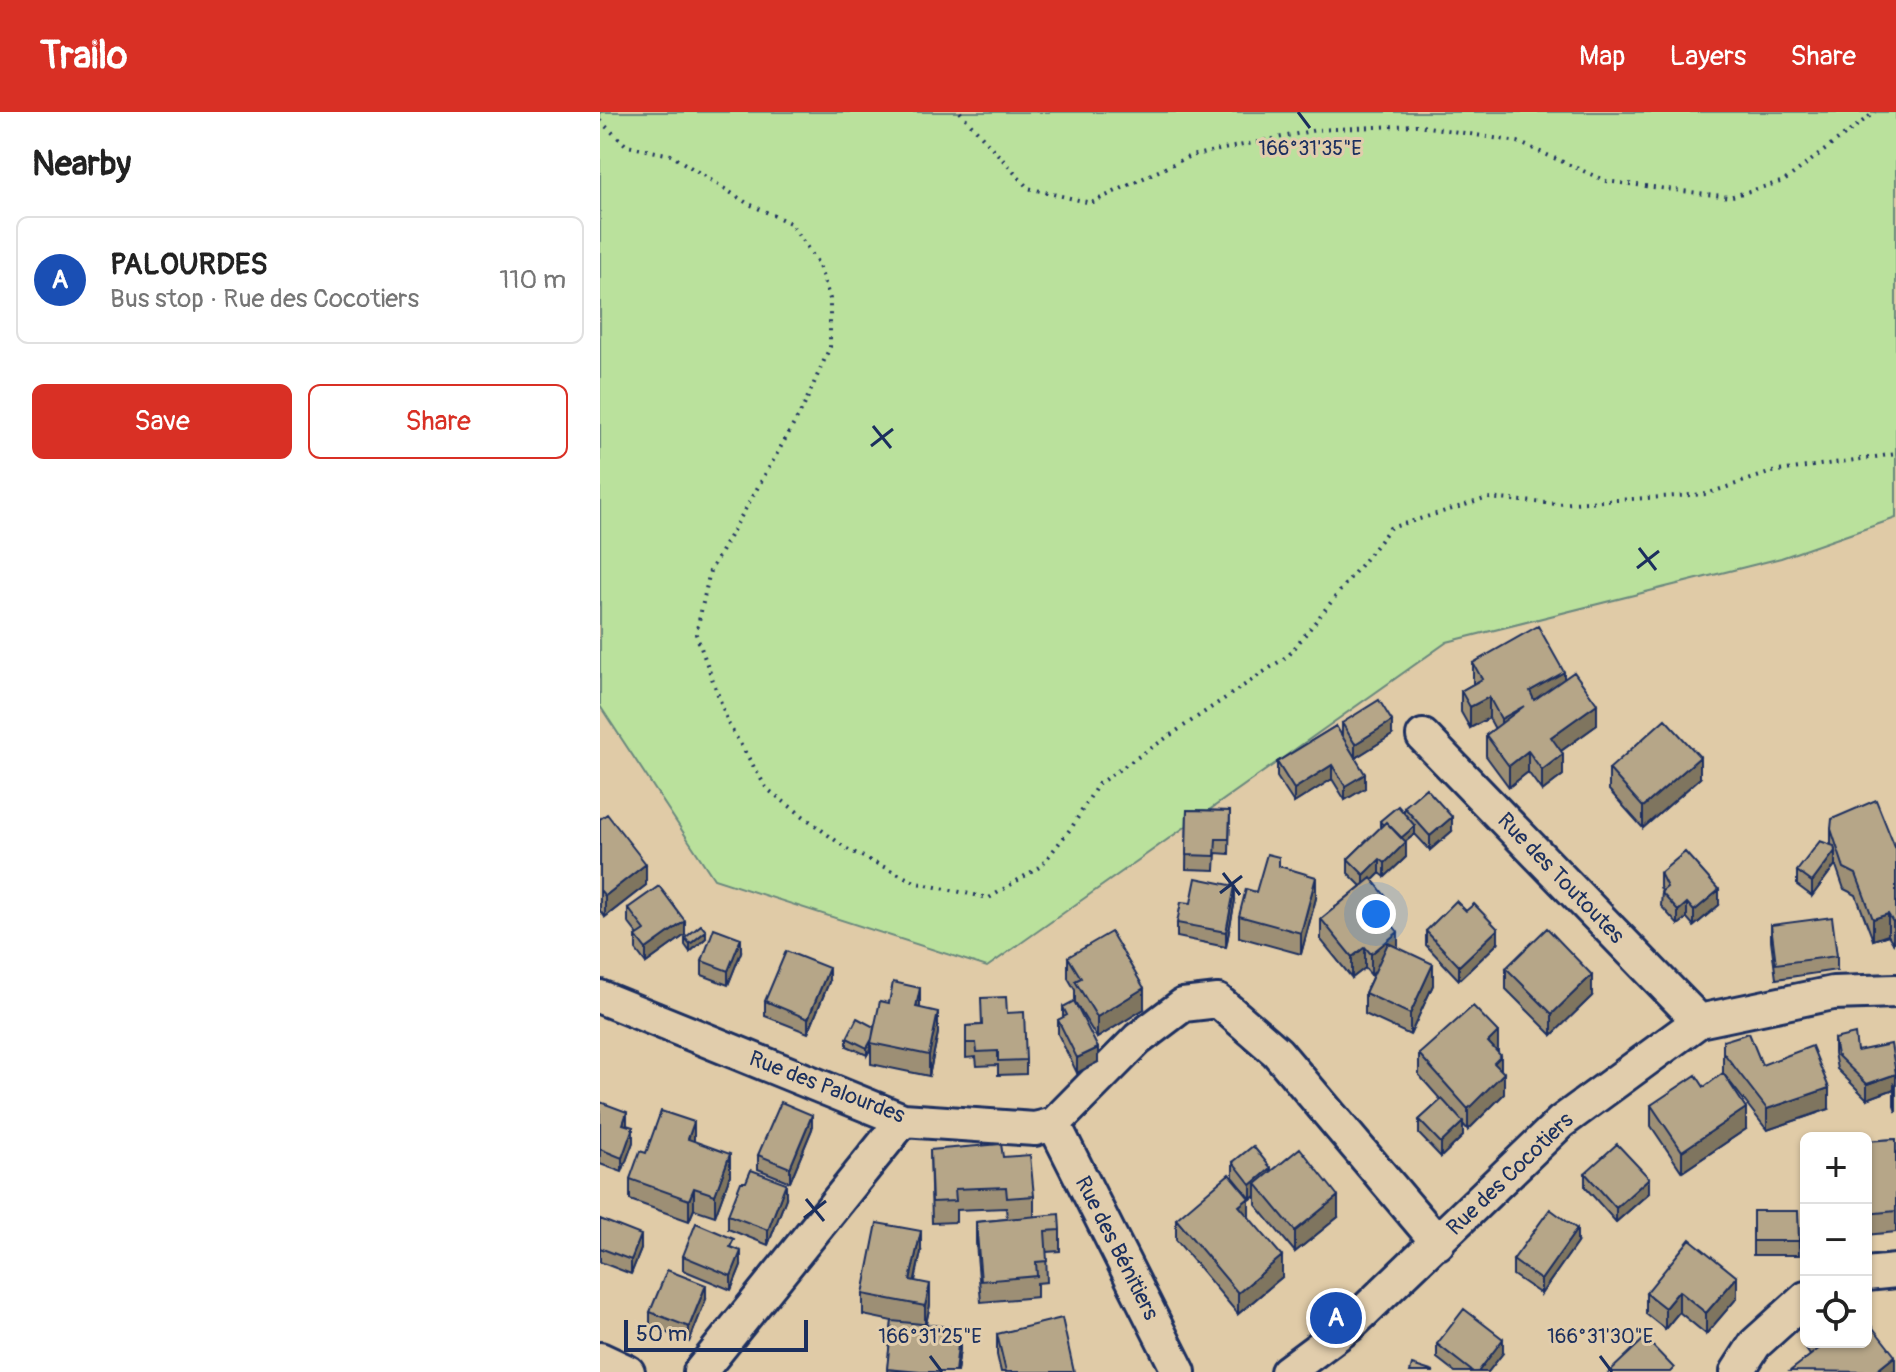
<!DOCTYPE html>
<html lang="en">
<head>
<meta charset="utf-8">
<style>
  :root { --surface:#fff; --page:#f6f6f6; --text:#222; --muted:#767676; --line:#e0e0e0; --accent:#d93025 }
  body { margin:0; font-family:Pangolin,sans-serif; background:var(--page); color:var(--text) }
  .controls { position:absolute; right:24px; bottom:24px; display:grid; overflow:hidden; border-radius:12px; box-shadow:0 2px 6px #0004 }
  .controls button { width:72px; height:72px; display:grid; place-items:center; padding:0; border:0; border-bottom:2px solid var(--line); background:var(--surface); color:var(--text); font:40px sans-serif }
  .scale { position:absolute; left:24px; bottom:20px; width:184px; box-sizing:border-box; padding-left:8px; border:4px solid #1b2f5e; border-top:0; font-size:22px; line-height:28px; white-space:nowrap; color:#1b2f5e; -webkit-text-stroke:6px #e1cdac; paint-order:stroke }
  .you { position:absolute; left:776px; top:802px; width:28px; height:28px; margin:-20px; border:6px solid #fff; border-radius:50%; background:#1a73e8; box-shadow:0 0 0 12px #1a73e833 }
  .badge { display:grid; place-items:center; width:52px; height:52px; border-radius:50%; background:var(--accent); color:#fff; font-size:26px; font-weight:700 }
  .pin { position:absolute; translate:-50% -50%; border:4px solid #fff; box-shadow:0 2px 8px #0006 }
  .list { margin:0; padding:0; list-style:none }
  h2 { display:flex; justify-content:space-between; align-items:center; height:104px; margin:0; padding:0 32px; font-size:34px }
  h2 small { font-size:26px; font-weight:400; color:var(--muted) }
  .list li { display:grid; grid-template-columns:52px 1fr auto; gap:24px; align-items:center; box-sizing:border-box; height:128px; margin:0 16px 16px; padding:0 16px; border:2px solid var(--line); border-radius:12px }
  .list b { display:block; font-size:30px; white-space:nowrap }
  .list p { margin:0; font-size:26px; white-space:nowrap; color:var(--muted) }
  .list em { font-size:26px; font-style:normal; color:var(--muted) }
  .actions { display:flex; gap:16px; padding:24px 32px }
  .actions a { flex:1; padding:18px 0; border:2px solid var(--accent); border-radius:12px; text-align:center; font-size:28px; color:var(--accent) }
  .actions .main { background:var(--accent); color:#fff }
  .icon { flex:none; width:44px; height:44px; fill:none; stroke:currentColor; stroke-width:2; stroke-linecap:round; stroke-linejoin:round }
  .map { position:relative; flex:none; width:1296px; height:1260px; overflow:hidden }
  header { display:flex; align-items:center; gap:48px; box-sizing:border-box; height:112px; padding:0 40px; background:var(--accent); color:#fff }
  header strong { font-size:38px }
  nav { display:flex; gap:44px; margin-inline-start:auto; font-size:28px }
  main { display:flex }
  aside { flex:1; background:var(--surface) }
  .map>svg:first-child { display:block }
  .green { fill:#bae19c; stroke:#6a887d; stroke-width:2 }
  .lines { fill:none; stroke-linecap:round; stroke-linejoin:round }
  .minor-casing { stroke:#1b2f5e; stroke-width:38 }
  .path { stroke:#1b2f5e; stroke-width:4; stroke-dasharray:2 6; stroke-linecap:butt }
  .minor { stroke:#e1cdac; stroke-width:32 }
  .wall { fill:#9d8f75; stroke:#1b2f5e; stroke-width:2 }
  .shaded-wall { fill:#7f745f; stroke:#1b2f5e; stroke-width:2 }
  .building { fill:#b6a688; stroke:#1b2f5e; stroke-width:2 }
  .ticks { fill:none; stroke:#1b2f5e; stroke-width:3 }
  .labels { text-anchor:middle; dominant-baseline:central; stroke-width:6; stroke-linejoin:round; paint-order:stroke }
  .street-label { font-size:22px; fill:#1b2f5e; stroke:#e1cdac }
  .ticks-label { font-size:20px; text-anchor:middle; fill:#1b2f5e; stroke:#e1cdac; stroke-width:6; stroke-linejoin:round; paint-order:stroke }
</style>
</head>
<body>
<header>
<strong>Trailo</strong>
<nav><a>Map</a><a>Layers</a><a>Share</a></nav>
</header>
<main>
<aside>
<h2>Nearby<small></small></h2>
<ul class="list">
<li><span class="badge" style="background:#1a4fb4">A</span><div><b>PALOURDES</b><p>Bus stop · Rue des Cocotiers</p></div><em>110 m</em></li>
</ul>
<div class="actions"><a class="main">Save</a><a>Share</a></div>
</aside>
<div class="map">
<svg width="1296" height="1260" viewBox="0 0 1296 1260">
  <rect width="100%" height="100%" fill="#e0cba7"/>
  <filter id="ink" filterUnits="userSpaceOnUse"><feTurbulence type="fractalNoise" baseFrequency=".0125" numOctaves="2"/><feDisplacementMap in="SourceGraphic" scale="16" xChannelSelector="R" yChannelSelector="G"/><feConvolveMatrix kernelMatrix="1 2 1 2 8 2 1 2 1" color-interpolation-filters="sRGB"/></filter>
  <g filter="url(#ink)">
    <path class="green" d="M0 0H1296V406L1181 446 847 530 387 855 114 767 0 594Z"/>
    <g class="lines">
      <defs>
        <path id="minor" d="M823 624 1099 909
          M0 885 303 1008 435 1017 454 1012 538 927 583 893 618 889 677 940 838 1131
          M454 1012 579 1260
          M1266 1162 1296 1159
          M0 1247 28 1260
          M100 1260 303 1008
          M687 1260 750 1213 961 1010 1099 909 1233 881 1296 879
          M1137 1260 1155 1232 1206 1186"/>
      </defs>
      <use href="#minor" class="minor-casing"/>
      <path class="path" d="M360 0 428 76 491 91 590 44 716 18 816 13 918 30 1006 69 1129 85 1184 69 1275 0
        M0 9 27 34 71 43 147 91 190 111 218 151 230 187V235L203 296 110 459 96 522 129 613 167 677 247 737 317 771 389 786 441 754 472 715 498 672 689 543 790 416 888 386 958 392 1106 382 1172 360 1296 342"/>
      <use href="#minor" class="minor"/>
    </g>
    <path class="wall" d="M873 551 964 567 997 613 961 639 963 663 942 679 928 660 909 675 886 644V623L895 617 889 606 870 616 861 600V579L873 572Z
      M742 611 792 623 755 646 742 625Z
      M736 614 765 676 745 688 732 667 694 691 677 665V650Z
      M1009 657 1100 666 1043 716 1009 678Z
      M804 695 852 719 830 738 815 722 805 730 806 745 785 765 780 761 773 768 791 812 798 836 833 873 810 923 765 902V881L774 861 771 863 765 856 752 866 721 828V807L761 774 748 761V747L780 716V709L804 701Z
      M587 698 630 699 629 742 616 741 615 758 586 757Z
      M0 707 46 773 5 805 0 799Z
      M1231 717 1296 738 1293 831 1288 823 1273 828 1256 783 1244 777 1235 751V753L1212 784 1197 773V759L1231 733Z
      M1060 761 1119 793 1094 814 1087 806 1078 813 1061 794 1062 779 1060 775Z
      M656 780 716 786 701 842 639 825V804Z
      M635 788 626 835 577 825V811L591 791Z
      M28 796 85 823 46 851 36 838V824L38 823 28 810Z
      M1171 813 1237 844V858L1176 867 1171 828Z
      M826 819 898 831 859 868 826 833Z
      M85 826H106L90 840 85 833Z
      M141 840 128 873 102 863V849Z
      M468 845 544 897 497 926 475 890V878L468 866Z
      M906 856 992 884 952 923 906 877Z
      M229 870 208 921 165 904V889Z
      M463 895 498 950 477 961 458 922V908L463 906Z
      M320 896 338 921 329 964 271 952V936L267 943 247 934V926Z
      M407 901 426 948V962L398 963V953L377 954 376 945 366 946V914L381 913Z
      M1234 927 1257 939 1296 956V1000L1294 994V977L1267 987 1237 957 1234 941Z
      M1123 929 1162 953 1229 997 1167 1018 1123 961Z
      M898 941 904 982 868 1018 863 1012V1024L841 1045 819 1022V1008L841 988 819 963V942Z
      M1104 975 1146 1017 1082 1060 1051 1014V993Z
      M0 990 27 1013 33 1030 22 1060 0 1052Z
      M212 1017 190 1070 158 1057V1043Z
      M1296 1027V1120L1266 1123V1029Z
      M94 1030 130 1063 115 1104 94 1097 89 1109 30 1088V1067L46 1041Z
      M330 1038 403 1045 434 1084V1104L460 1118V1139L446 1140 447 1170 437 1171V1185L381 1190 376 1131V1110L407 1107 406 1096 356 1098V1110L332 1111Z
      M633 1050 671 1060 738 1105 695 1140 656 1093V1083L651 1087 633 1065Z
      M985 1061 1049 1081 1016 1110 985 1075Z
      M186 1086 168 1133 128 1117V1103Z
      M1153 1099H1198L1199 1143H1153Z
      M649 1105 682 1165 638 1202 576 1128V1107Z
      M0 1107 41 1137 31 1162 0 1150Z
      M977 1131 941 1182 913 1163V1148Z
      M321 1140 315 1169 330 1193 326 1212 360 1237 357 1260H287L292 1209 263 1203V1182Z
      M83 1144 141 1153 131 1178 83 1158Z
      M1137 1165V1186L1106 1222 1079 1200 1065 1217 1046 1202V1181Z
      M106 1187 89 1230 50 1214V1200Z
      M1206 1214V1230H1266L1295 1260 1210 1243 1205 1236V1215Z
      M397 1222 474 1260H401L397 1243Z
      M837 1232 903 1241 888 1260H855L837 1246Z"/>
    <path class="shaded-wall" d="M964 560V581L930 600V579Z
      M889 585V606L870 616V595Z
      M997 592V613L951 646V625Z
      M924 594 901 628V607Z
      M792 609V623L755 646V632Z
      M928 639V660L909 675V654Z
      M963 642V663L942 679V658Z
      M1100 645V666L1043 716V695Z
      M732 653V667L694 691V677Z
      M765 662V676L745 688V674Z
      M852 705V719L830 738V724Z
      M815 714V722L797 736V729Z
      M806 730V745L785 765V751Z
      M1235 739V753L1212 784V770Z
      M780 747V761L764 777V763Z
      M46 752V773L5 805V784Z
      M716 765V786L701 842V821Z
      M635 774V788L626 835V820Z
      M1119 778V793L1094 814V799Z
      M791 791V812L782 800Z
      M1087 791V806L1078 813V799Z
      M1288 802V823L1273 828V807Z
      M1296 808V829L1293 831V810Z
      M85 809V823L46 851V837Z
      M898 817V831L859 868V854Z
      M106 819V826L90 840V832Z
      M798 820V841L771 863V842Z
      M141 826V840L128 873V859Z
      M765 835V856L752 866V845Z
      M833 852V873L810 923V902Z
      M229 856V870L208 921V907Z
      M992 863V884L952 923V902Z
      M320 876V897L316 895Z
      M544 876V897L497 926V905Z
      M338 900V921L329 964V943Z
      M277 916 271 931V936L267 943V936Z
      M898 920V941L888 930Z
      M498 936V950L477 961V946Z
      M901 944V964L904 961V982L868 1018V997L894 951Z
      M1296 962V976L1294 973V977L1267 987V972Z
      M1229 976V997L1167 1018V997Z
      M1146 996V1017L1082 1060V1039Z
      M27 1000V1014L23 1012Z
      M212 1003V1017L190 1070V1056Z
      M94 1010V1031L88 1027Z
      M863 1010V1024L841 1045V1031Z
      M33 1015V1030L22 1060V1046Z
      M130 1042V1063L115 1104V1083Z
      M671 1056V1071L656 1072V1083L651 1087V1073Z
      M1049 1066V1081L1016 1110V1096Z
      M186 1071V1086L168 1133V1118Z
      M94 1076V1097L89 1109V1088Z
      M738 1084V1105L695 1140V1119Z
      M649 1086V1107L639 1094Z
      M977 1117V1131L941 1182V1168Z
      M321 1119V1140L310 1189V1168Z
      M41 1123V1137L31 1162V1148Z
      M141 1139V1153L131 1178V1164Z
      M682 1144V1165L638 1202V1181Z
      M1137 1165V1186L1106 1222V1201Z
      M330 1172V1193L325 1215V1194Z
      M106 1173V1187L89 1230V1215Z
      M1079 1179V1200L1065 1217V1196Z
      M360 1216V1237L357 1260H355Z
      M903 1227V1241L888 1260H878Z
      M1295 1244V1260H1275Z"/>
    <path class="building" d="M938 514 964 560 930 579 934 588 974 560 997 592 951 625 963 642 942 658 928 639 909 654 886 623 924 594 901 607 889 585 870 595 861 579 882 567 873 551Z
      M779 588 792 609 755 632 742 611Z
      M1065 607 1100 645 1043 695 1009 657Z
      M736 614 765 662 745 674 732 653 694 677 677 650Z
      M826 676 852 705 830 724 804 695Z
      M1276 688 1296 738V808L1293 810 1288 802 1273 807 1256 762 1244 756 1231 717 1232 707Z
      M798 694 815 714 801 726 786 710 783 713 780 709Z
      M587 698 630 699 629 727H616L615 744 586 743Z
      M7 702 46 752 5 784 0 778V707Z
      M786 710 806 730 785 751 780 747 764 763 748 747Z
      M1220 729 1234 734 1235 739 1212 770 1197 759Z
      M1085 740 1119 778 1094 799 1087 791 1078 799 1061 780 1067 775 1060 761Z
      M667 742 679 745V754L716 765 701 821 639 804 646 777 656 780Z
      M596 766 635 774 626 820 577 811 581 790 591 791Z
      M771 766 791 791 782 800 798 820 771 842 765 835 752 845 721 807Z
      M59 774 85 809 46 837 36 824 45 818 28 796Z
      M856 789 866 799 874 792 898 817 859 854 826 819Z
      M1232 805 1237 844 1176 852 1171 813Z
      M101 813 106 819 90 832 85 826Z
      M114 816 141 826 128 859 102 849Z
      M947 816 992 863 952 902 906 856Z
      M511 820 544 876 497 905 475 869 481 866 468 845Z
      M788 831 833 852 810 902 765 881Z
      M186 839 229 856 208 907 165 889Z
      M293 870 320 876 316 895 338 900 329 943 271 931 280 889 289 891Z
      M406 885 407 901 424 900 426 948 398 949V939L377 940 376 931H366V914L382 913 381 886Z
      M474 889 498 936 477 946 458 908 467 903 463 895Z
      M873 894 898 920 888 930 901 944 894 951 904 961 868 997 819 942Z
      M257 906 274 915 272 927 267 936 247 926Z
      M1149 921 1162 953 1212 934 1229 976 1167 997 1123 940V929Z
      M1255 922 1257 939 1291 932 1296 962 1267 972 1237 943 1234 927Z
      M1123 961 1146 996 1082 1039 1051 993 1096 963 1104 975Z
      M842 987 863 1010 841 1031 819 1008Z
      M0 990 27 1000 23 1012 33 1015 22 1046 0 1037Z
      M181 990 212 1003 190 1056 158 1043Z
      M61 999 94 1010 88 1027 130 1042 115 1083 94 1076 89 1088 30 1067 40 1039 46 1041Z
      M1296 1027V1099L1266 1102V1029Z
      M401 1032 403 1045 430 1043 434 1084 407 1086 406 1075 355 1077 356 1089 332 1090 330 1038Z
      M1017 1032 1049 1066 1016 1096 985 1061Z
      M653 1034 671 1056 651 1073 633 1050Z
      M700 1036 738 1084 695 1119 656 1072Z
      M151 1058 186 1071 168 1118 128 1103 141 1070H146Z
      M629 1062 649 1086 639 1094 682 1144 638 1181 576 1107Z
      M950 1097 977 1117 941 1168 913 1148Z
      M1153 1099H1198L1199 1129H1153Z
      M459 1102 460 1118 445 1119 447 1149 436 1150 437 1164 381 1169 376 1110Z
      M0 1107 41 1123 31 1148 0 1136Z
      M96 1111 134 1127 130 1135 141 1139 131 1164 83 1144Z
      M277 1111 321 1119 310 1168 330 1172 325 1194 263 1182Z
      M1090 1127 1137 1165 1106 1201 1079 1179 1065 1196 1046 1181Z
      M67 1158 106 1173 89 1215 50 1200Z
      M864 1197 903 1227 878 1260H873L837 1232Z
      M462 1206 474 1260H406L397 1222Z
      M292 1209 360 1216 355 1260H320L287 1257Z
      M1270 1212 1295 1244 1275 1260 1190 1259 1221 1235 1217 1230H1266V1215Z
      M1045 1226 1074 1256 1070 1260H1009Z
      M812 1253 834 1260H810Z"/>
  </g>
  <path class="ticks" d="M698 0 710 16M273 314 291 336M271 334 293 317M1039 436 1056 458M1037 456 1059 439M623 761 640 783M620 781 642 764M206 1087 224 1109M204 1106 226 1089M330 1244 342 1260M1000 1244 1012 1260"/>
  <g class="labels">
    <g class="street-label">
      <text transform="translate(961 766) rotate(46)">Rue des Toutoutes</text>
      <text transform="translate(227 975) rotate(21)">Rue des Palourdes</text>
      <text transform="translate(910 1062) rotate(-44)">Rue des Cocotiers</text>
      <text transform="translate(517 1136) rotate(63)">Rue des Bénitiers</text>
    </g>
  </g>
  <g class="ticks-label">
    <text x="710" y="43">166°31'35"E</text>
    <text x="330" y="1231">166°31'25"E</text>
    <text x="1000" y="1231">166°31'30"E</text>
  </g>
</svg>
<div class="controls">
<button>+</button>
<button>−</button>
<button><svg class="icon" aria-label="locate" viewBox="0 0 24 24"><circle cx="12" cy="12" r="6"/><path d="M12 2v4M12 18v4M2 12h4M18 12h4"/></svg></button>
</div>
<div class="scale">50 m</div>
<div class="you"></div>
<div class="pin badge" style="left:736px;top:1206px;background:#1a4fb4">A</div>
</div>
</main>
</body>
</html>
